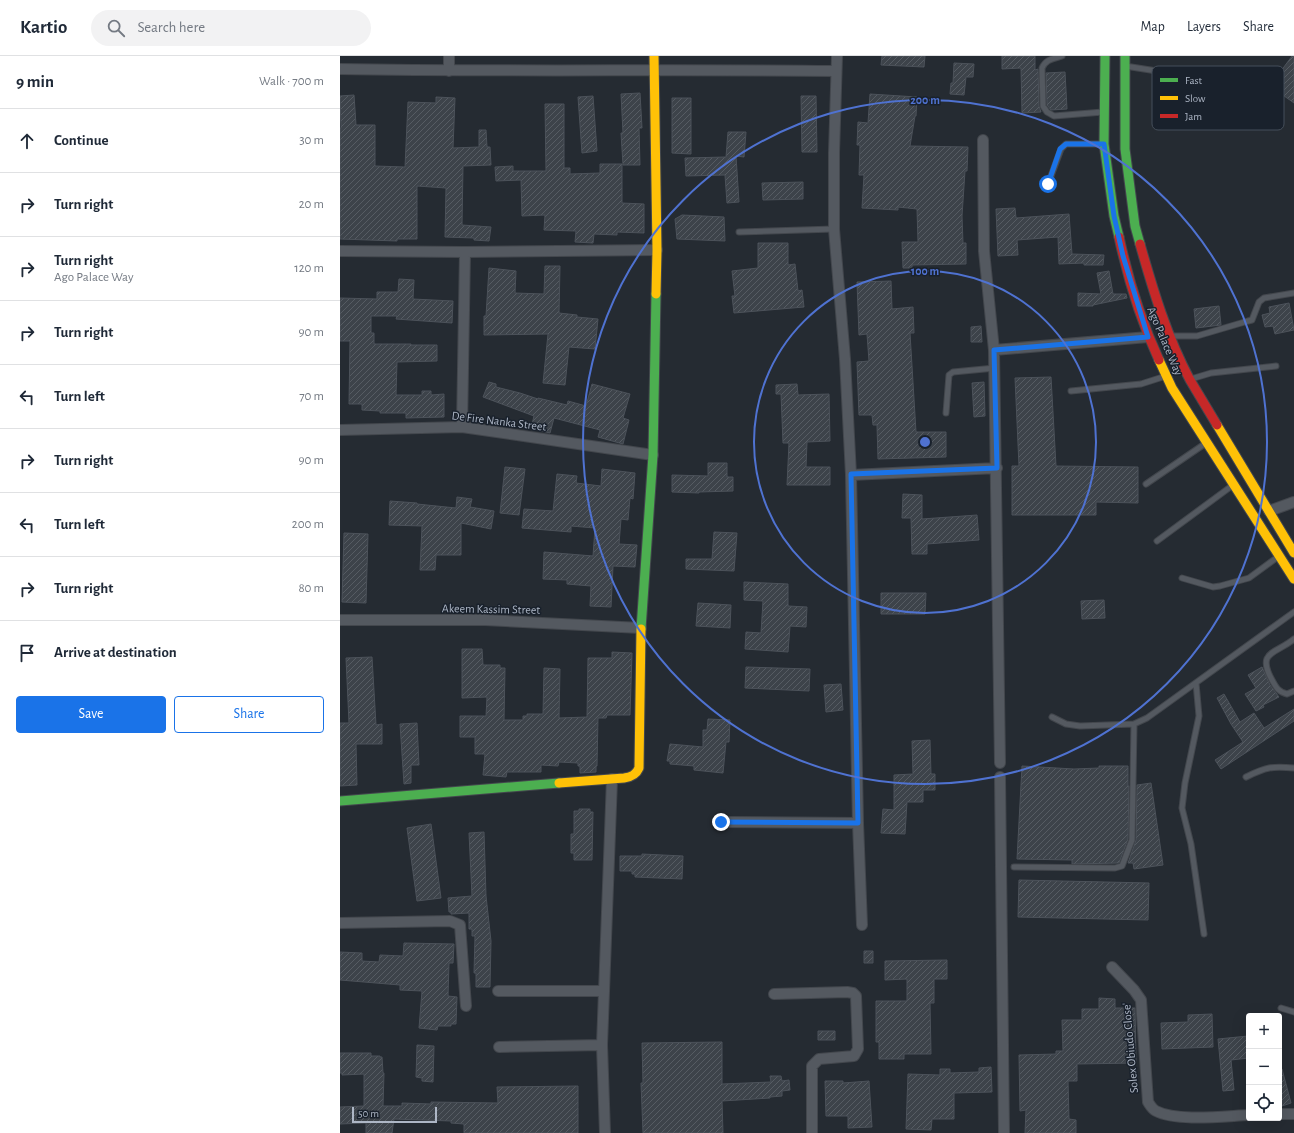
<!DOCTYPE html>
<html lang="en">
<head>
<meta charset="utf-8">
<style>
  :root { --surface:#fff; --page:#f2f2f3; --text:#1f2937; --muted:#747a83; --line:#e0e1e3; --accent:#1a73e8 }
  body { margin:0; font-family:"Alegreya Sans",sans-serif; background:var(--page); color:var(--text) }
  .controls { position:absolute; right:12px; bottom:12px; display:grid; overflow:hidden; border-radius:4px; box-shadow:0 4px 16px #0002 }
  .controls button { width:36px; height:36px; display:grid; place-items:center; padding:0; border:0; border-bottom:1px solid var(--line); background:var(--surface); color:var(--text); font:20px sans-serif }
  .scale { position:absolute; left:12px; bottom:10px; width:85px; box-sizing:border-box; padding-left:4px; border:2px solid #adb6c5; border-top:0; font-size:11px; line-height:14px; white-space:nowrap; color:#adb6c5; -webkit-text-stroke:3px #19212c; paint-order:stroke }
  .stop { position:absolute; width:12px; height:12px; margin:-9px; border:3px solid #1a73e8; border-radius:50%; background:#fff }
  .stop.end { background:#1a73e8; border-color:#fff; box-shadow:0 1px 4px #0008 }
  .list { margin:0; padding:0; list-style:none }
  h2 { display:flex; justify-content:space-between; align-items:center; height:52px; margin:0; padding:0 16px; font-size:17px }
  h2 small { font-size:13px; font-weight:400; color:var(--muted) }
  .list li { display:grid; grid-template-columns:26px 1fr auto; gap:12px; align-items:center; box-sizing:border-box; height:64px; padding:0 16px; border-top:1px solid var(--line) }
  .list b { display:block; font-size:15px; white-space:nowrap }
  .list p { margin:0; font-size:13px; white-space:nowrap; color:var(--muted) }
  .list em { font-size:13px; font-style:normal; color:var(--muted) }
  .actions { display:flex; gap:8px; padding:12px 16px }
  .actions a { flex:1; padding:9px 0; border:1px solid var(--accent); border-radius:4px; text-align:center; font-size:14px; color:var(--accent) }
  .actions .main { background:var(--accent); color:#fff }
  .icon { flex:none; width:22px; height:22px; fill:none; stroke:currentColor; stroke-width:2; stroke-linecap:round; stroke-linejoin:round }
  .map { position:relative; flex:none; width:954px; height:1077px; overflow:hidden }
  header { display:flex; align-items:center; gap:24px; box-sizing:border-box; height:56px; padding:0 20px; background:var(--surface); border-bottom:1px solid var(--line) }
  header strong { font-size:19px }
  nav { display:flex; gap:22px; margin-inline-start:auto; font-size:14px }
  .search { width:280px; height:36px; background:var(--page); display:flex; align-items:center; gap:10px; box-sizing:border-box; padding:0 14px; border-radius:22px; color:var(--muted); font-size:15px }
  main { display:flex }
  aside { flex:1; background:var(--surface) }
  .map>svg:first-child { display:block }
  .building { fill:url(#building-hatch); stroke:#4c525a }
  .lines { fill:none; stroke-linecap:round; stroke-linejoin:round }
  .lane-casing { stroke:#43474d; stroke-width:7 }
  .street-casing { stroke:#43474d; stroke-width:12 }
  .fast-casing { stroke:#43474d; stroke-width:11 }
  .slow-casing { stroke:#43474d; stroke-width:11 }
  .jam-casing { stroke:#43474d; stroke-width:11 }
  .lane { stroke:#545960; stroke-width:5 }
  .street { stroke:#545960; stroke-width:10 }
  .fast { stroke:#4caf50; stroke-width:9 }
  .slow { stroke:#ffc107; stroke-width:9 }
  .jam { stroke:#c62828; stroke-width:9 }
  .route { stroke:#1a73e8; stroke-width:5 }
  .ring { fill:none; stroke:#4f72d1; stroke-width:2 }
  .labels { text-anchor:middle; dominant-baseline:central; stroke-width:3; stroke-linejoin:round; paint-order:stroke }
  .street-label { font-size:12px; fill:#adb6c5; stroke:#19212c }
  .key { fill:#19212c; stroke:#454e5a; stroke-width:1 }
  .key-label { font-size:11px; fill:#adb6c5 }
  .centre { fill:#4f72d1; stroke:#19212c; stroke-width:2 }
  .ring-label { font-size:12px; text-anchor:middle; font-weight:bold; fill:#4f72d1; stroke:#19212c; stroke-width:3; stroke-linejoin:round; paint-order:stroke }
</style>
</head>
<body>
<header>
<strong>Kartio</strong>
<div class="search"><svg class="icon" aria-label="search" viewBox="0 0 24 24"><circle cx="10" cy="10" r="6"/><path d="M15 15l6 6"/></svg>Search here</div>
<nav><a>Map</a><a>Layers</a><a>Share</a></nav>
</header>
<main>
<aside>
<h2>9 min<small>Walk · 700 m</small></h2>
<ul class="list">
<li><svg class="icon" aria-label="ahead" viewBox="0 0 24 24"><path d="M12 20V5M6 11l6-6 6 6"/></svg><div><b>Continue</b></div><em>30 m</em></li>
<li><svg class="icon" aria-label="right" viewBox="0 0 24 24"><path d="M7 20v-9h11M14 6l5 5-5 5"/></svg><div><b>Turn right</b></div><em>20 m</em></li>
<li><svg class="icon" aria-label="right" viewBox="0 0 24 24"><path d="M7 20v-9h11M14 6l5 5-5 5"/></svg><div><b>Turn right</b><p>Ago Palace Way</p></div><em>120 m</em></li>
<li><svg class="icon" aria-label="right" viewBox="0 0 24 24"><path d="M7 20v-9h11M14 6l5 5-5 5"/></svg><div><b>Turn right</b></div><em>90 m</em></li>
<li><svg class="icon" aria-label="left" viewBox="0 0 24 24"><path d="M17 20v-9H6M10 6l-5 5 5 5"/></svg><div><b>Turn left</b></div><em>70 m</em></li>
<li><svg class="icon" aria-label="right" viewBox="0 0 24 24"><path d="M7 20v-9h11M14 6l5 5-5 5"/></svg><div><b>Turn right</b></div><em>90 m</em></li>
<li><svg class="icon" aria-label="left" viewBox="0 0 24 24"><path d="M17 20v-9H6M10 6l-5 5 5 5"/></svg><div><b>Turn left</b></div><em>200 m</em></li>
<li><svg class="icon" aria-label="right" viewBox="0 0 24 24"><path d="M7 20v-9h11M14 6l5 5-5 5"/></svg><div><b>Turn right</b></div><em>80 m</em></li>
<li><svg class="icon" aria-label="arrive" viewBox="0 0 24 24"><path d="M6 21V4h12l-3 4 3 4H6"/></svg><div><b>Arrive at destination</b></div></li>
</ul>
<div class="actions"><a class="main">Save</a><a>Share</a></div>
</aside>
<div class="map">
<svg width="954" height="1077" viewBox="0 0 954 1077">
  <defs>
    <pattern id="building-hatch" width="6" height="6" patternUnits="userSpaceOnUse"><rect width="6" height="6" fill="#3d434a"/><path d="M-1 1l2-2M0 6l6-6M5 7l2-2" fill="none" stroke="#565c63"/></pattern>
  </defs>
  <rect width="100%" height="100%" fill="#252b32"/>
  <path class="building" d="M542 0H585L584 11 541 9Z
    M662 0H695V14L698 13 699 50 701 56 682 57 681 12 662 13Z
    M952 0H954V47L930 30Z
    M614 7 634 8 633 21H626L624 39 610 38 611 27H613Z
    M725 16 727 53 711 54 707 49 706 17Z
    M300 37 302 72H299L300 109H283L281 77H283L281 38Z
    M530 38 577 41 576 60H575L570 90 628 91 627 115H625L622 160 623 187H626V208L572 209V212H563L562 186H578L577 153 558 151V154L522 152 524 119H519L520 89H517L518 66 528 67Z
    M14 39 16 69H35V110L65 111 68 46 96 47V41L115 42 113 92 139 91V74H146L147 91H150L151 109 123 110 122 169 151 171 149 185 134 184V182L105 181 106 132 77 130V183H57V185L0 183V72H1L0 40Z
    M253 40 257 95 242 97 238 41Z
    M461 40H476L477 96H462Z
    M332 42H351V98L332 97Z
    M205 48H224V112H230V118L260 117V108H282V147L304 148V177L277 176V179L254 178 253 187 235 186 236 175 204 174 205 159 182 160 181 124 156 125 155 111 173 110V115H206Z
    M388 76H406L404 101 396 100 399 146 387 147 385 119 346 120 345 102 386 101Z
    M463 126V143L423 144 422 127Z
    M675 152 676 162 729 158 732 198 764 199 763 209H744V207L719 208 718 181 677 184 678 199 658 200 656 153Z
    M342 159 384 161 385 185 337 183 335 163Z
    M418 187H448V209L455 208 458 235 462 234 464 251 394 257 392 240H395L392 215 418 212Z
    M205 210H220L219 257 237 259V261L258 263 255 293 229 291 225 329 203 327 208 278 144 279V260H146L149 212 176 215 175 237 204 238Z
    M769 215 773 238H786L787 242 753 249V250H738V237L761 238 757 217Z
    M59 223 74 224 73 243 113 245 112 267 56 263 57 260H31V277H34V288H71V289H97V305L57 306 56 339H82V335H91V339L104 338V361L66 362V357H40V355L22 354V348H9L10 285H0V242L37 243V236H58Z
    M551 225 552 253 573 251 574 277H570L576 376H606V401L538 403 537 369H533L532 359H519L517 306 529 305 527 278 519 279 517 226Z
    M949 247 954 274 935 278 933 270 925 271 922 259 930 257 929 251Z
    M879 250 881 269 856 272 854 253Z
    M641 270 642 286H631V271Z
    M711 321 716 410 798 411V447L756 446V459H672V410H679L675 322Z
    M149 326 156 328V331L180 337 198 343V342L227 349 228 345 246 350 252 328 290 338 283 362 289 364 283 388 258 381 260 374 214 362 210 377 191 372 194 360 143 341Z
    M644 326 645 360 634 361 632 327Z
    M457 328 458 339 489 338 490 385 467 386 466 411H490V429H447L449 387H443L441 338H436V329Z
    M368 407H387V421H393V435L359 436V437L332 436V419L368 420Z
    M165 411 185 413 179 459 160 457Z
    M262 413 295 417 293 443 290 442 288 464 281 463 279 488 297 489 295 511 273 510 271 551 250 550 251 530 227 528V524L203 523 204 496 253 500 255 472 231 470V476L182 472 184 453 213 455 217 418 237 420 236 427 261 430Z
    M563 438 582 439V463L637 459 639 484 587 488V498H572L571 462H562Z
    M117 441 132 443 130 451 154 455 151 473 121 467V499H96L95 514H80L82 470 49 469 50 445 77 447V448L116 452Z
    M374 476 397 477 394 515 346 513V503H372Z
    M4 477 28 478 26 547 2 546Z
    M404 526 448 528V550L467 551 466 571 450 570 448 596 405 593 406 576 421 577 423 545 404 544Z
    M541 537H586L585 558H541Z
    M764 544 765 562 742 563 741 545Z
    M358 547 391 549 390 572 356 570Z
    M122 593H142L143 609H160V612H165L164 664H183V660H187V658H203L204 612 220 613 219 662 247 661 248 602H272V596L292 597 290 659H267L266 662H258L257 710H256V716L240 717V710H238V707L219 706 218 710 201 709V716H167L166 721 143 719 145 698H135V681H120V660H146L147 641 122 642Z
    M32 601 36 669 42 668V688H16L17 729 0 730V667H9L6 602Z
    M406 611 470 613 469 635 405 632Z
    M922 611 930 629 939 641 923 649 924 651 916 655 905 638 916 632 908 619Z
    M501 628 503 654 486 656 484 629Z
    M884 638 900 666 914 657 924 672 954 653V665L881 713 875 704 903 686 891 668 877 642Z
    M368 663 390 664 389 686H386L383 717 354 714V710L330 708V705H327L330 688 363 691V674H367Z
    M77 667 79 709H71V727L64 728 60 668Z
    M590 684 591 718H595V734H583V746H567L565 778 541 777 543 753 554 754V719L573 718 572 685Z
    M682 710 734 713 759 712V710H788V730H789L788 783 779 807 732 808V804L677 803Z
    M811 727 823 809 794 813 793 807H788L796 784 797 729Z
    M239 753H250V756H253L252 804H234V797H231V778H234V755H239Z
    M91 768 101 842 77 845 67 772Z
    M144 776 146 840 151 885 150 931H136V917H134L135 880H132V873H129V857L111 858V856H109L108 842 132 840 129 777Z
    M302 798 343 800 342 823 295 821V818H292V815H280V800H302Z
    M679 824 809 827 808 864 678 861Z
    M64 887 114 888 113 907H109L108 940 117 941 116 968H111V970H98L97 974 79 972 82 935 60 934V929L0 924V896L22 897V905L39 906 40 899 63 900Z
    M524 895H533V907H524Z
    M607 904V923H594V947H590L591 998H564V1003H539V986H536V945H567V923L545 924V905Z
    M759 942 775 943V952H795L796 1007 737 1008V1025H728L729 1063 736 1064V1077H685L686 1054 680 1055 679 999 716 998V995H723L722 964H742V953H759Z
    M872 958 873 991 822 993 821 967 848 966V959Z
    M478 975H495V984H478Z
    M908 980 909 1002 891 1004 894 1034 883 1035 878 983Z
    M382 986V1028L431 1026 430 1020H441L442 1025 449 1024 450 1034 442 1035V1040L430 1041V1042L382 1045 383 1077H303L301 1027H303L302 987Z
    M77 989 94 990 93 1026 82 1025V1022L76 1021Z
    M0 997H31V1000H40V1001H42L43 1017H44L43 1050H62V1047L91 1048V1046L158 1047 157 1031 238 1030V1077H124V1068L111 1067V1065L54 1063 52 1077H26V1067L0 1068V1051L24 1050V1018L2 1019V1017H0Z
    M651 1011 652 1036 614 1037V1063H592L591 1074 566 1073 568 1018 600 1019V1013H610V1017L639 1016V1012Z
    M942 1013 951 1047 939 1051V1014Z
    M485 1025H503V1027L529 1025 532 1071 508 1072V1060H486Z"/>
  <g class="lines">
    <defs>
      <path id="lane" d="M722 0C713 3 706 3 702 12L703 50 707 56 714 60 763 56
        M785 10 912 30
        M708 128 721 93 726 88H763
        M399 176 494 173
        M831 280H857L908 265 912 264 919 246 924 242 954 237
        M851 323 871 317 936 310
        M731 335 801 328 826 320
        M606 357 609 319 613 316 655 312
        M806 428 866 387
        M817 485 893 429
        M842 522 873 531 880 530 909 522 939 500
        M954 583C936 598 916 595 932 624 936 631 938 636 947 638L954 635
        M856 627 859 660 845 727 842 752 851 788 864 878
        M712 661 726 668 740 670 794 668 807 662 954 556
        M906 721C926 711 932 710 954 712
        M674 811 775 812 782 810 792 784 794 668
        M941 952 954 956"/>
      <path id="street" d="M109 0V15
        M497 0 494 97V173L505 303 511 419 518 767 522 869
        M0 13C165 16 331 13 496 15
        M643 84 644 195 654 294 660 707
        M0 195 125 196 317 194
        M654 294 808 281
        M122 371 125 196
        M0 374 122 371 313 399
        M511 419 657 412
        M929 455 954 446
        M0 564H145L301 572
        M660 721 664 1077
        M381 766 518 767
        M0 867 110 865 120 869 126 950
        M772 911 794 934 801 944 808 1046C810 1049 812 1053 816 1055 837 1066 885 1060 909 1059
        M158 935H264
        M434 938 507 936 513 937 516 940 518 993 514 1000 479 1003 472 1010V1077
        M159 991 262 989
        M939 1058H954
        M265 1077 262 989 272 723"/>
      <path id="fast" d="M765 0 764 88 774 160 779 181
        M785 0V93L795 170 800 188
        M301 573 313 399 316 238
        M0 745 219 727"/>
      <path id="slow" d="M314 0 317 194 316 238
        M819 304 832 332 954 523
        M877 369 954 497
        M219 727 284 722C291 721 296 719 299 712L301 573"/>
      <path id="jam" d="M779 181C788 223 801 265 819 304
        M800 188C813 234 827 281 850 324 859 339 868 354 877 369"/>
    </defs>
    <use href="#lane" class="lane-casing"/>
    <use href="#street" class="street-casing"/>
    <use href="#fast" class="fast-casing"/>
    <use href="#slow" class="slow-casing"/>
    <use href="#jam" class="jam-casing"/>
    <use href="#lane" class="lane"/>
    <use href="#street" class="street"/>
    <use href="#fast" class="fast"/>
    <use href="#slow" class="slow"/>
    <use href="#jam" class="jam"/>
  </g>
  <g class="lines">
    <path class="route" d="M381 766 518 767 511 418 657 412 654 294 808 281 783 200 774 160 764 88H726L720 93 708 128"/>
  </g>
  <g class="ring">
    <circle cx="585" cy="386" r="171"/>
    <circle cx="585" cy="386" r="342"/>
  </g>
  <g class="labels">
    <g class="street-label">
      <text transform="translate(825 285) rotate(67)">Ago Palace Way</text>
      <text transform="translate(159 365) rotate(7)">De Fire Nanka Street</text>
      <text transform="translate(151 553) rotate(1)">Akeem Kassim Street</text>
      <text transform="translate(790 992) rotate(-95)">Solex Obiudo Close'</text>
    </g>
  </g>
  <rect x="812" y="10" width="132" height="64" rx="6" class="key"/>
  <rect x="820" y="22" width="18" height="4" fill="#4caf50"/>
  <rect x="820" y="40" width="18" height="4" fill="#ffc107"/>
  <rect x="820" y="58" width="18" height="4" fill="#c62828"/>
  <g class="key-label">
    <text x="845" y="28">Fast</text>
    <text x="845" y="46">Slow</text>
    <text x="845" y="64">Jam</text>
  </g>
  <circle cx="585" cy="386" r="6" class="centre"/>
  <g class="ring-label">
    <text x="585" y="48">200 m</text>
    <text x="585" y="219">100 m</text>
  </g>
</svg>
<div class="controls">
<button>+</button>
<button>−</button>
<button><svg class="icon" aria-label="locate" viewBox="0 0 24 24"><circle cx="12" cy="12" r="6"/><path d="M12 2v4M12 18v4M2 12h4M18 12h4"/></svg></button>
</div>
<div class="scale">50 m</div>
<div class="stop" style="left:708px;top:128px"></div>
<div class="stop end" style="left:381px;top:766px"></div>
</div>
</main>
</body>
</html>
